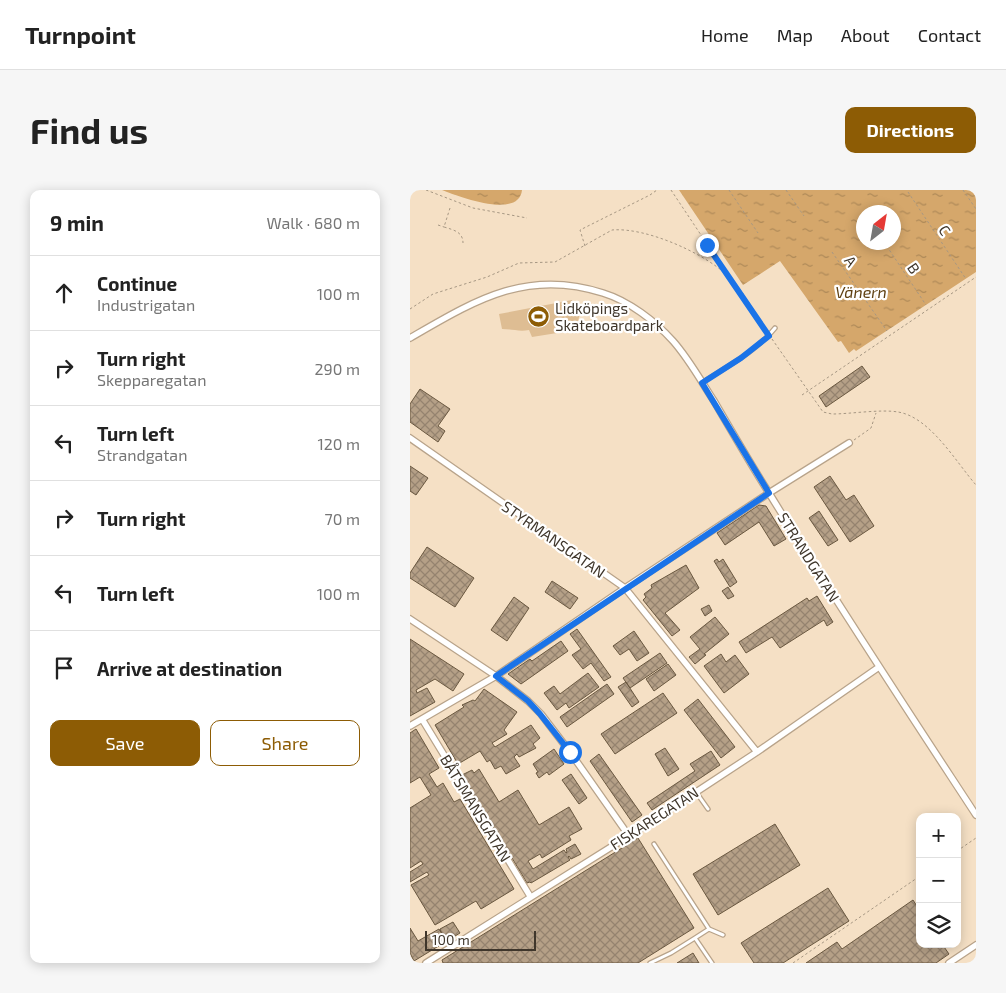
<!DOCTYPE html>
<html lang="en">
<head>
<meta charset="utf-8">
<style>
  :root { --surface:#fff; --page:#f6f6f6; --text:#222; --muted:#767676; --line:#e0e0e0; --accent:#8d5c05 }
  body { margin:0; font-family:"Exo 2",sans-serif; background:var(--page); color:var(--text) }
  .controls { position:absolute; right:15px; bottom:15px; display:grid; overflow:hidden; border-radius:10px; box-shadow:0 2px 12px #0003 }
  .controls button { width:45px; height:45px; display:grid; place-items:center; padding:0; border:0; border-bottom:1px solid var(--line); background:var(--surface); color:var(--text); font:25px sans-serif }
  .compass { position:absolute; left:446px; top:15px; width:45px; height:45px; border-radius:50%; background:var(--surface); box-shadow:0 2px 12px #0003; rotate:31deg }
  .scale { position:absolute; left:15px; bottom:12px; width:111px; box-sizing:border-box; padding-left:5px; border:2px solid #3f362b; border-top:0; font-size:14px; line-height:18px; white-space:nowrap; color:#3f362b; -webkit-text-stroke:4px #fff; paint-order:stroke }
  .stop { position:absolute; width:15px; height:15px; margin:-11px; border:4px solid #1a73e8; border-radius:50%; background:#fff }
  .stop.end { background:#1a73e8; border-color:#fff; box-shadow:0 1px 5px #0008 }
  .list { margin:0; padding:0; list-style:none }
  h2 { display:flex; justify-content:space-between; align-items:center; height:65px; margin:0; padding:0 20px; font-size:21px }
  h2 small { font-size:16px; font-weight:400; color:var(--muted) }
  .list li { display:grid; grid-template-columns:32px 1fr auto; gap:15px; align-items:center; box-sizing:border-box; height:75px; padding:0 20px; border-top:1px solid var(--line) }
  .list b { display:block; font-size:19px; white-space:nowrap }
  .list p { margin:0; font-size:16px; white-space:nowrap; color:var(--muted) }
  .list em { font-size:16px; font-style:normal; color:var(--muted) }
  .actions { display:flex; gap:10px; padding:15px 20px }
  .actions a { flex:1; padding:11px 0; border:1px solid var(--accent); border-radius:10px; text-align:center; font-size:18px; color:var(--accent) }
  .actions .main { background:var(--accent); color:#fff }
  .icon { flex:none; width:28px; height:28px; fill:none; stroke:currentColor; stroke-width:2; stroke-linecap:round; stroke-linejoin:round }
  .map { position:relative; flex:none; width:566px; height:773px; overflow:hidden; border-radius:10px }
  header { display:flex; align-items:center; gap:30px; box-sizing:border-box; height:70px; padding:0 25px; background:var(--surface); border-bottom:1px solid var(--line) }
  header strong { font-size:24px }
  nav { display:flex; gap:28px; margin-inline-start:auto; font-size:18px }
  .intro { display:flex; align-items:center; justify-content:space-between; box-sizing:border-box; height:120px; padding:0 30px }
  h1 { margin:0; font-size:35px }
  .button { padding:12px 22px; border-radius:10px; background:var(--accent); color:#fff; font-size:18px; font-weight:700 }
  main { display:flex; gap:30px; padding:0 30px }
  aside { flex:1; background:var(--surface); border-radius:10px; box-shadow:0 2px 12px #0003 }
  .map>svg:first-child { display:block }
  .grass { fill:#debd93 }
  .water { fill:url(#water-ripples); fill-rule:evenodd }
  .building { fill:url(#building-cross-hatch); stroke:#6a5840 }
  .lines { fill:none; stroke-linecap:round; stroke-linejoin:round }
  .lane-casing { stroke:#b8a38a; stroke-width:5.5 }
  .street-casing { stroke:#b8a38a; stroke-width:8 }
  .path { stroke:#a69783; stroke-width:1; stroke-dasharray:2.5 2.5; stroke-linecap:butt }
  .lane { stroke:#fff; stroke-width:3 }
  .street { stroke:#fff; stroke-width:5.5 }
  .route { stroke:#1a73e8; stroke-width:6 }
  .labels { text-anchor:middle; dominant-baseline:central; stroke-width:4.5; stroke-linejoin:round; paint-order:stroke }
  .street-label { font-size:15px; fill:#3f362b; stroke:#fff }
  .poi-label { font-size:15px; fill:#3f362b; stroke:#fff; text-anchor:start }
  .water-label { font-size:16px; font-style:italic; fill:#604112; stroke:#fff }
</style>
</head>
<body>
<header>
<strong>Turnpoint</strong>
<nav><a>Home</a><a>Map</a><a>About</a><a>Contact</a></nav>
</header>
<div class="intro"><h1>Find us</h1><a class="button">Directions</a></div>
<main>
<aside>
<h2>9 min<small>Walk · 680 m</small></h2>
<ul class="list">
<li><svg class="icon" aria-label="ahead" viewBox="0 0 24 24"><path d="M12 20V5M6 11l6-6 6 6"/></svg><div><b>Continue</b><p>Industrigatan</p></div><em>100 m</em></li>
<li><svg class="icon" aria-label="right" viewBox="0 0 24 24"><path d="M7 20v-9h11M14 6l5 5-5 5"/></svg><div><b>Turn right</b><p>Skepparegatan</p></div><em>290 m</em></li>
<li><svg class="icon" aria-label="left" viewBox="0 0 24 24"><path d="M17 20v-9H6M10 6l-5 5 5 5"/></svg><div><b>Turn left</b><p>Strandgatan</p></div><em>120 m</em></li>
<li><svg class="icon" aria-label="right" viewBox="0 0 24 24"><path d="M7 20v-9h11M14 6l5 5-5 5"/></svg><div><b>Turn right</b></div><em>70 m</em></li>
<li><svg class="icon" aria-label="left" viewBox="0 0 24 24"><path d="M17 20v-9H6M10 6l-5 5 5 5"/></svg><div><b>Turn left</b></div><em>100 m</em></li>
<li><svg class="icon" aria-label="arrive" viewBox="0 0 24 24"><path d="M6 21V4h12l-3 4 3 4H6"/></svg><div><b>Arrive at destination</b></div></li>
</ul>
<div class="actions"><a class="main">Save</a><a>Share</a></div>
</aside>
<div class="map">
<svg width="566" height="773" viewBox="0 0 566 773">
  <defs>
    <pattern id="water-ripples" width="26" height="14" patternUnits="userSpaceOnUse" patternTransform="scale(1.25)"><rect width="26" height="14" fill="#d5a76b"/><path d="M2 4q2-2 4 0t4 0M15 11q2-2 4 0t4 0" fill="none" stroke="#ae8958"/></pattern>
    <pattern id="building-cross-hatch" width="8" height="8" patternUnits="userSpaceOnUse" patternTransform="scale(1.25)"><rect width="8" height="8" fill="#b5a087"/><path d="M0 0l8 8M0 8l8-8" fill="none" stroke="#95836f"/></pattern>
  </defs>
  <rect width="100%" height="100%" fill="#f5e0c5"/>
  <path class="grass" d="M162 110 166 119 170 123 166 140 122 147 119 140C109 142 102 139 92 139L89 124Z"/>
  <path class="water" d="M32 0H112C109 30 47 6 32 0Z
    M269 0H566V82L446 161 444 159 439 163 431 151 428 152 370 71 333 95ZM453 22H483V52H453Z"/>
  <path class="building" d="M452 176 460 187 416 217 409 206Z
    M10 199 40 219 28 236 35 241 28 252 0 232V214Z
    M0 276 18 288 6 305 0 301Z
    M420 286 436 310 444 305 464 336 440 352 404 297Z
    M349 315 356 316 376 349 364 356 349 332 315 355 307 343Z
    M409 321 428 350 418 356 399 328Z
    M17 357 64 388 45 417 0 388V383Z
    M307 369 309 372 313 369 327 392 320 397 304 371Z
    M276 375 289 398 255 423 270 440 262 446 233 410 236 407 234 404 242 398 241 395Z
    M142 391 168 408 160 419 135 402Z
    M318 397 324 406 318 409 312 401Z
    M407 406 423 432 417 436 414 430 370 458 362 447 336 463 329 452 397 408 399 411Z
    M104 407 119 418 97 451 81 440Z
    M299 415 302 421 295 426 291 419Z
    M305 427 319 444 294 464 296 465 285 474 279 467 290 459 280 447Z
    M167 439 201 487 194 491 181 473 173 479 162 465 171 459 160 444Z
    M224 441 239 463 227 471 219 459 210 465 203 456Z
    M0 449 54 484 43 501 25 489 6 500 7 503 17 498 25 512 0 526Z
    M151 451 158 461 111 494 98 484 120 469 122 471Z
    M250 463 257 473 220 498 213 488Z
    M311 464 316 472 325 465 339 484 314 503 294 476Z
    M258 474 266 485 244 501 236 489Z
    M178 483 189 497 159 518 156 513 147 520 134 503 144 496 150 504Z
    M216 492 229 512 222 517 208 497Z
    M197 494 204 504 157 537 150 527Z
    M74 499 107 522 94 540 97 544 82 553 85 557 121 535 130 548 123 554 126 558 109 567 107 564 104 567 110 576 96 584 91 576 85 579 80 570 77 572 70 561 48 574 25 535 54 517 52 515 63 510 65 511Z
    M253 503 267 523 205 564 191 544Z
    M288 509 325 557 311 568 274 520Z
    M6 539 29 578 19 584 27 597 33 593 44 612 50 609 104 699 71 719 66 711 25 735 1 695 19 685 17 682 0 692V682L13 674 11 671 0 678V618L21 605 10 587 0 593V543Z
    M255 558 269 579 258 586 245 564Z
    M144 559 154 574 139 585 137 582 129 588 126 583 128 582 123 574Z
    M301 561 310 575 242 620 237 613 285 581 280 574Z
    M189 564 232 625 222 632 180 571Z
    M69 579 89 612 108 600 129 635 159 617 172 639 159 646 161 650 132 668 130 664 118 671 123 679 154 660 156 663 157 662 156 659 165 654 171 664 161 669 159 666 158 667 160 670 121 693 120 692 117 693 52 585 62 580 64 583Z
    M161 584 177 608 169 614 152 590Z
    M365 634 390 675 308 725 283 684Z
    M228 648 284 738 228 773H33L32 770Z
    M418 698 439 731 373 773H344L331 753Z
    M503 710 510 721V754H532L539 764 526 773H396L427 752 432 759Z
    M43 732 50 743 4 771 0 763V738L8 751 29 739 32 744 30 739Z
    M283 763 289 773H267Z"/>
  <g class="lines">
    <defs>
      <path id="lane" d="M293 192C316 177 348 160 365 138
        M286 602 298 619
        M244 654 299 739 285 748 302 773
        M299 739 313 745
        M240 773 261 763 285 748"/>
      <path id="street" d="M0 148C64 111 116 78 193 103 219 111 245 131 263 151 279 169 291 191 304 211 322 242 340 273 359 303 426 412 496 518 566 625
        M0 248 215 398 347 562
        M0 429 86 486 118 511 131 524 160 562 219 646
        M12 529 120 706
        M0 536 86 486 215 398 359 303 439 253
        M16 773 233 637 347 562 469 477
        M539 773 566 755"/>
    </defs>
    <use href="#lane" class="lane-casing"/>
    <use href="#street" class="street-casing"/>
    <path class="path" d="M16 0 63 18 117 28
      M261 0 317 84
      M319 0 348 43
      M376 0 394 26
      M553 0 566 19
      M498 2 556 89
      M40 18 34 37C44 40 53 42 53 53
      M28 35 34 37
      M474 52 516 115
      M175 56 170 40 240 5 247 0
      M422 62 477 141
      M0 119 23 104 77 87 109 73 145 72 202 40C236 37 294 63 318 86 333 100 344 122 355 139
      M362 149 413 222 422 224C440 224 471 219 488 222 520 227 546 272 566 295
      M392 205 566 87
      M444 250 461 238 466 223
      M547 661 566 648
      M383 773 510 686"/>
    <use href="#lane" class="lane"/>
    <use href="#street" class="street"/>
  </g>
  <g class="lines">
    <path class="route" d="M160 562 130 524 118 511 86 486 359 303 292 193 331 168 359 146 297 55"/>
  </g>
  <defs>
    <symbol id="stadium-disc" viewBox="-11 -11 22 22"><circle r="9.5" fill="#8d5c05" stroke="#fff"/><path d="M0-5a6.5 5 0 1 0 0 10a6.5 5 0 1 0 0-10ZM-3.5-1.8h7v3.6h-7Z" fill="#fff"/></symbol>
  </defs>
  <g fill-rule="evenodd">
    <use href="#stadium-disc" x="116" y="114" width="25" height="25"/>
  </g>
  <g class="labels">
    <g class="street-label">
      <text transform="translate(535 40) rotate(56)">C</text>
      <text transform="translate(441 71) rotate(55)">A</text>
      <text transform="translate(504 78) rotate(56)">B</text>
      <text transform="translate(144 349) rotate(35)">STYRMANSGATAN</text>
      <text transform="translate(399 367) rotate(58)">STRANDGATAN</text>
      <text transform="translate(66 618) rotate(59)">BÅTSMANSGATAN</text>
      <text transform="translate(244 628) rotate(-33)">FISKAREGATAN</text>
    </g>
    <g class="poi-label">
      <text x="145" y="118">Lidköpings<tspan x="145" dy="17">Skateboardpark</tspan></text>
    </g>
    <g class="water-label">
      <text x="451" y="101">Vänern</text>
    </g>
  </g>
</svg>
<div class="controls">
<button>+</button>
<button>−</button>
<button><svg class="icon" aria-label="layers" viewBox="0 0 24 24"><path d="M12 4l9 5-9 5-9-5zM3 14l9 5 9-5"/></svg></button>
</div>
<svg class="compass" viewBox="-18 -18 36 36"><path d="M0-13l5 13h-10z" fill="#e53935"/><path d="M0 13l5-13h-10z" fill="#767676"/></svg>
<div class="scale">100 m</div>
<div class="stop" style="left:160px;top:562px"></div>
<div class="stop end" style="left:297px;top:55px"></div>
</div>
</main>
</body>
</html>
